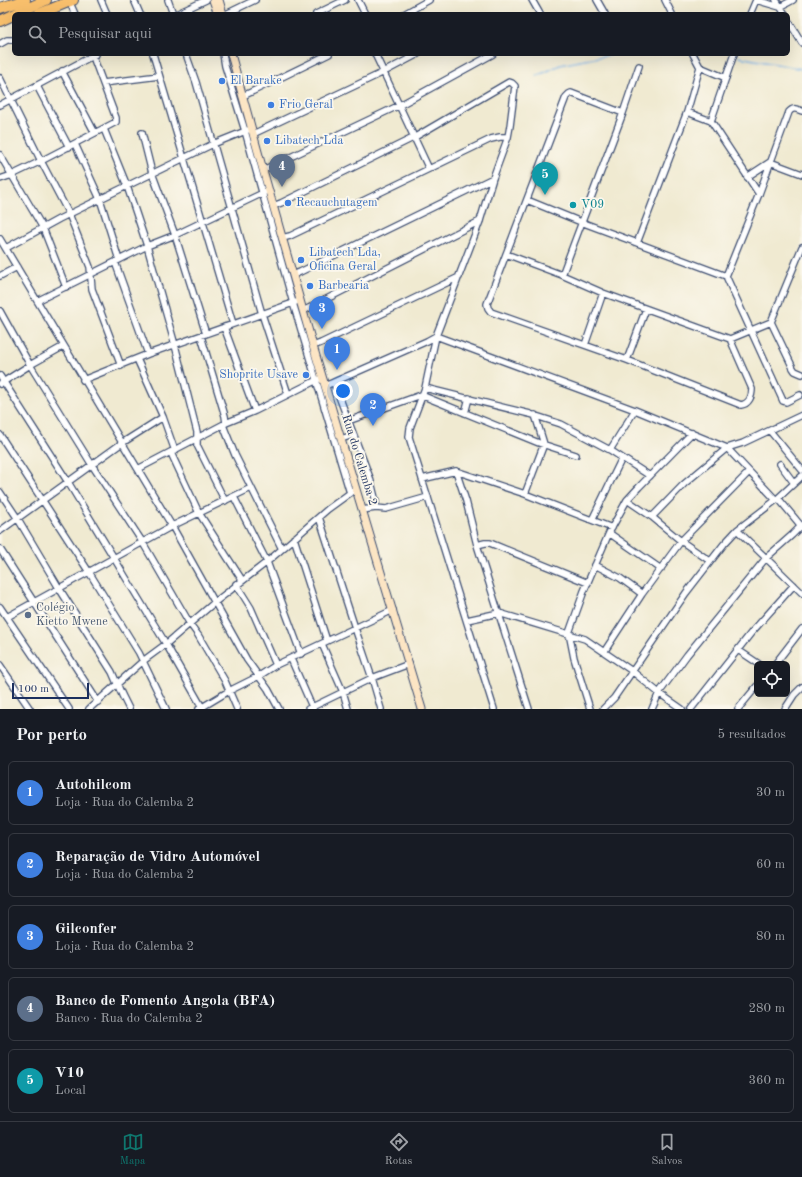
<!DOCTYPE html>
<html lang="pt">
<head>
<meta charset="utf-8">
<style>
  :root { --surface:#171b24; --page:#20242c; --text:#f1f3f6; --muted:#9ea1a6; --line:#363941; --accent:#0f766e }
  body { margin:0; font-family:"Old Standard TT",serif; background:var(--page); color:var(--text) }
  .controls { position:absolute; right:12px; bottom:12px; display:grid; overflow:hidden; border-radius:6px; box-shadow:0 4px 16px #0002 }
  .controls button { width:36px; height:36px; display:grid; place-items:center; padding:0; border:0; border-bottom:1px solid var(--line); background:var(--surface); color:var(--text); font:20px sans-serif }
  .scale { position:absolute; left:12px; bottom:10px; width:77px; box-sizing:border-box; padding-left:4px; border:2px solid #1b2f5e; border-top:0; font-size:11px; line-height:14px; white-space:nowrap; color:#1b2f5e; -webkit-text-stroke:3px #fbf7ec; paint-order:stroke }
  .you { position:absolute; left:343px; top:391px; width:14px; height:14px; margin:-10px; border:3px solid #fff; border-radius:50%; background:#1a73e8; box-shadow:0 0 0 6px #1a73e833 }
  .badge { display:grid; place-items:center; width:26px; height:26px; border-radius:50%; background:var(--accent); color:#fff; font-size:13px; font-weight:700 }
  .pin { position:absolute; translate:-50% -33px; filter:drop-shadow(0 1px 2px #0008) }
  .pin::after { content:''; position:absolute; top:21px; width:14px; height:12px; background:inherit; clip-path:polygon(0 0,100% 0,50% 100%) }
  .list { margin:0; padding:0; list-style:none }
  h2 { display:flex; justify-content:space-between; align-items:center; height:52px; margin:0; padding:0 16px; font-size:17px }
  h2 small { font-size:13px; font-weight:400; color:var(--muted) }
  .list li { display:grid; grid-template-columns:26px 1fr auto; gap:12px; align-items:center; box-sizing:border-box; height:64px; margin:0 8px 8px; padding:0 8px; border:1px solid var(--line); border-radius:6px }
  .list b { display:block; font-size:15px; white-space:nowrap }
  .list p { margin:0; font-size:13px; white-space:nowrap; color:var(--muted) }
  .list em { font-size:13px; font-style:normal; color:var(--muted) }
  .icon { flex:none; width:22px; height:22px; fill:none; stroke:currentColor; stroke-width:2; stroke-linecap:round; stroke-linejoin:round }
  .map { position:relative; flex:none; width:802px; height:709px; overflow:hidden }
  .search { position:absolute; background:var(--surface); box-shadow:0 4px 16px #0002; left:12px; right:12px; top:12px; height:44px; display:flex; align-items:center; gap:10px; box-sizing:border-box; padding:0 14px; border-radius:6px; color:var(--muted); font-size:15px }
  .sheet { height:412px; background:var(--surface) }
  nav { display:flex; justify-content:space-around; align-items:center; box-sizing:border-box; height:56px; border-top:1px solid var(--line); background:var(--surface); font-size:11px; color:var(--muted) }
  nav a { display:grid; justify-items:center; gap:2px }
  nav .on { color:var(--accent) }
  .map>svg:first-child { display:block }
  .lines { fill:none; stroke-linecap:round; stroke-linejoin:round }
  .stream { stroke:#79b4ea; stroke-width:1.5 }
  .street-casing { stroke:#3b4b6f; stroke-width:8 }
  .secondary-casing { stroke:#3b4b6f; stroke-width:9 }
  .highway-casing { stroke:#3b4b6f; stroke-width:12 }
  .street { stroke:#fff; stroke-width:5.5 }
  .secondary { stroke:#fce5c4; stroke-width:7 }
  .highway { stroke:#f8bf6c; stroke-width:10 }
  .shop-dot { fill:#3f7fe0; stroke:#fbf7ec; stroke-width:1.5 }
  .culture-dot { fill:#0f9aa8; stroke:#fbf7ec; stroke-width:1.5 }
  .service-dot { fill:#5c6f8a; stroke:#fbf7ec; stroke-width:1.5 }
  .labels { text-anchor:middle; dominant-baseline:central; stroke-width:3.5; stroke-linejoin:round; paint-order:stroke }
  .shop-label { font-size:12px; fill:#366cbe; stroke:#fbf7ec; text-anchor:start }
  .culture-label { font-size:12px; fill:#0d838f; stroke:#fbf7ec; text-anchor:start }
  .street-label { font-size:12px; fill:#1b2f5e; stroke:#fbf7ec }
  .service-label { font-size:12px; fill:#4e5e75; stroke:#fbf7ec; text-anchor:start }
</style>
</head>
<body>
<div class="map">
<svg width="802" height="709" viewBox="0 0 802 709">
  <rect width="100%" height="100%" fill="#fbf7ec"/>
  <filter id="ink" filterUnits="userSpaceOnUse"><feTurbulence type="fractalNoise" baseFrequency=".025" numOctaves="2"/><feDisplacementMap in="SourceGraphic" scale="8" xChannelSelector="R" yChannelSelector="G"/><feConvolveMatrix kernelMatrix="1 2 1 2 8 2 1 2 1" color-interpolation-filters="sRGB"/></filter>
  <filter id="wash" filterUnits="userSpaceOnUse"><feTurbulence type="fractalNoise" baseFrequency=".012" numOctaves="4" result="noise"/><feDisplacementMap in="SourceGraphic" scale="16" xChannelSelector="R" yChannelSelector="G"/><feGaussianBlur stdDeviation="0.9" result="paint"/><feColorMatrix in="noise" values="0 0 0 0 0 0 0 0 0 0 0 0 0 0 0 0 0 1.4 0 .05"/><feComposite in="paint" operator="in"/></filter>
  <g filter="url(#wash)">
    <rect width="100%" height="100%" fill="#f0ead1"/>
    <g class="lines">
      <path class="stream" d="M739 57 802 69
        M537 76 560 65 614 54"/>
    </g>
  </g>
  <g filter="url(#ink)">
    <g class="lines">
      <defs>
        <path id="street" d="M101 0 107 14
          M134 0 140 14
          M168 0 173 14
          M358 0 365 14
          M532 0 540 14
          M597 0 605 14
          M665 0 672 14
          M776 0 785 14
          M71 5 75 14
          M176 14 206 0
          M226 14 255 0
          M316 14 345 0
          M404 14 429 0
          M750 14 756 0 780 7 793 0
          M788 20 802 43
          M0 44 7 40H14
          M153 54 233 324
          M186 54 196 82 262 314 288 394
          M223 54 225 66 245 131 293 303 350 493
          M375 54 429 169
          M700 67 726 78
          M62 71 95 133
          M0 78 41 161 69 214 90 267 92 289 121 366
          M103 83 159 76
          M37 86 69 147
          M243 96 329 54
          M0 105 96 54
          M687 112 711 121 759 194
          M623 113 571 93 569 94 566 97 487 304 488 308 491 312 627 360 741 405C749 404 752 396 752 389L730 339
          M711 121 734 54
          M104 129 127 186 147 246 175 345 197 432V445L225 501
          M142 133 152 173 175 235 206 334
          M253 134 384 72 418 54
          M75 144 100 199 119 260
          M0 155 43 228 66 287
          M263 170 400 105 493 54
          M747 177 770 162 802 174
          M0 179 12 175 41 161 116 122V118L92 54
          M527 200 581 222 726 276
          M273 206 281 203 415 137 509 82 512 83 515 86 510 126 508 137 493 178 480 221 436 336 425 388 410 428 409 437 494 709
          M282 238 290 236 491 139 500 137H508
          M0 239 172 526 247 660 268 689 279 709
          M637 243 687 112 700 67 693 54
          M6 248 59 219 213 144 248 130
          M506 254 562 275 603 293 730 339 771 322 793 368 795 371 802 374
          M115 262 148 354
          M293 275 300 272 493 178
          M562 275 623 113 639 66
          M0 276 17 267
          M37 301 147 246 175 235 265 192
          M0 311 30 365 92 465 143 543 190 624 198 635 225 681 237 709
          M303 311 480 221
          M771 322 802 247
          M224 327 255 411
          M201 336 225 416 226 423
          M436 336 635 410 727 448 743 443 802 415
          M585 345 603 293
          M313 346 321 343 459 277
          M137 359 163 417 175 451
          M627 360 646 309
          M0 376 68 482 166 644 203 709
          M83 380 148 354 296 302
          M334 383 370 478 376 502V508
          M0 384 30 365 64 346
          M325 386 427 341 436 336
          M425 388 530 414 561 424 610 450 650 476
          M800 395 786 402 783 401 726 276 759 194 789 112C793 107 796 109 802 111
          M465 413 469 398
          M348 421 421 395 539 443 576 455
          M223 425 235 455 282 549
          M770 431 802 470
          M0 435 89 572 139 653 166 709
          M341 439 353 435
          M610 450 635 410
          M171 453 199 513 242 580
          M780 464 794 483
          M138 469 226 423 255 411 319 379
          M456 471 466 501 477 545 529 709
          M422 479 456 471 525 494 612 528
          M0 492 18 519 59 588 112 672 122 695 129 709
          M525 494 544 444 535 415
          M234 497 267 562 301 654
          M778 498 802 527
          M627 500 652 517 681 541 710 561
          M362 510 376 508 386 509 428 497
          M319 517 355 628 372 678 381 709
          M652 517 684 484 727 448 776 500
          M592 520 622 458
          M737 530 802 593
          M0 531 122 443 163 417
          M609 533 661 569
          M294 538 327 641
          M477 545 485 543H490L588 583
          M0 549 98 702
          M595 565 620 578 642 594
          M236 584 251 608 276 665
          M0 607 69 709
          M7 617 172 526 251 488
          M467 620 499 613 585 639 632 671 659 693 682 709
          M322 644 343 692 348 709
          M738 650 759 664
          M604 652 642 594 681 541 749 472
          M291 659 313 709
          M775 664 802 629
          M0 665 30 709
          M89 709 143 661 166 644 215 602 267 562 328 509 350 493 352 492
          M199 709 229 691 259 676 276 665 393 610
          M308 709 372 678 409 664
          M590 709 574 658 569 633 584 591 609 533 627 500 639 487 692 433
          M603 709 614 698 686 593 724 544 737 530 776 500 802 476
          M652 709 659 693 687 655 766 558 792 535 801 526
          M691 709 751 633 794 585
          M738 709 757 686
          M785 709 794 695 802 687"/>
        <path id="secondary" d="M213 0 218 14
          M219 0 223 14
          M231 54 263 170 313 346 422 709"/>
        <path id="highway" d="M0 8 25 0
          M39 14 73 0
          M0 21 46 0"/>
      </defs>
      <use href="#street" class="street-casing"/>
      <use href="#secondary" class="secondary-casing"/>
      <use href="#highway" class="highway-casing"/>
      <use href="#street" class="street"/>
      <use href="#secondary" class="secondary"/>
      <use href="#highway" class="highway"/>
    </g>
  </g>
  <g class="shop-dot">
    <circle cx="222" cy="81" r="4"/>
    <circle cx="271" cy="105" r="4"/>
    <circle cx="267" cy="141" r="4"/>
    <circle cx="288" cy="203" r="4"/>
    <circle cx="301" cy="260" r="4"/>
    <circle cx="310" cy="286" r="4"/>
    <circle cx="306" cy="375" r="4"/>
  </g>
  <circle class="culture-dot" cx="573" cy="205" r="4"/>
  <circle class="service-dot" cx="28" cy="615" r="4"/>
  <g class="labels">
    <g class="shop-label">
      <text x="230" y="81">El Barake</text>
      <text x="279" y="105">Frio Geral</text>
      <text x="275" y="141">Libatech Lda</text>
      <text x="296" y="203">Recauchutagem</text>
      <text x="309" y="253">Libatech Lda,<tspan x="309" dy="14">Oficina Geral</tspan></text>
      <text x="318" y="286">Barbearia</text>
      <text x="298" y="375" text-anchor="end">Shoprite Usave</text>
    </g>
    <g class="culture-label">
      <text x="581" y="205">V09</text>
    </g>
    <g class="street-label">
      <text transform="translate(359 460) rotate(73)">Rua do Calemba 2</text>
    </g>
    <g class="service-label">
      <text x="36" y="608">Colégio<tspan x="36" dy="14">Kietto Mwene</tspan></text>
    </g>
  </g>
</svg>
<div class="controls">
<button><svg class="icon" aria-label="locate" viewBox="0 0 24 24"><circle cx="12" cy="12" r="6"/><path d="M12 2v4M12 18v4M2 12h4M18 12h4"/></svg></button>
</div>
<div class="scale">100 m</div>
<div class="you"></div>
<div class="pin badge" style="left:337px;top:370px;background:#3f7fe0">1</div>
<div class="pin badge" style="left:373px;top:426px;background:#3f7fe0">2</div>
<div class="pin badge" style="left:322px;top:329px;background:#3f7fe0">3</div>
<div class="pin badge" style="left:282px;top:187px;background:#5c6f8a">4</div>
<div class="pin badge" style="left:545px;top:195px;background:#0f9aa8">5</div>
<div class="search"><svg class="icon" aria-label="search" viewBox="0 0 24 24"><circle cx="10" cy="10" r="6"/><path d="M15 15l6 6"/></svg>Pesquisar aqui</div>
</div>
<section class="sheet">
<h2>Por perto<small>5 resultados</small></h2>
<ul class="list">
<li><span class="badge" style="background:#3f7fe0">1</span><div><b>Autohilcom</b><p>Loja · Rua do Calemba 2</p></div><em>30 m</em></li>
<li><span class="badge" style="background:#3f7fe0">2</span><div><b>Reparação de Vidro Automóvel</b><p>Loja · Rua do Calemba 2</p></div><em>60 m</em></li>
<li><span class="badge" style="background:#3f7fe0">3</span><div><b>Gilconfer</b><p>Loja · Rua do Calemba 2</p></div><em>80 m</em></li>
<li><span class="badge" style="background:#5c6f8a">4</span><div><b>Banco de Fomento Angola (BFA)</b><p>Banco · Rua do Calemba 2</p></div><em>280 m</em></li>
<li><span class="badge" style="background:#0f9aa8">5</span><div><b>V10</b><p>Local</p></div><em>360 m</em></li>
</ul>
</section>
<nav>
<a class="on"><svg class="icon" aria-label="map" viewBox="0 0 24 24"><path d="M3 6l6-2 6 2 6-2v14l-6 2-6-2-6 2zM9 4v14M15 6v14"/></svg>Mapa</a>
<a><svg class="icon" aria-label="directions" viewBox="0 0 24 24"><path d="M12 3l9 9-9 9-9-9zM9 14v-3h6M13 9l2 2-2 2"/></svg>Rotas</a>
<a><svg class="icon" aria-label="saved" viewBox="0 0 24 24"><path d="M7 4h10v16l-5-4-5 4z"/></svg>Salvos</a>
</nav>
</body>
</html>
